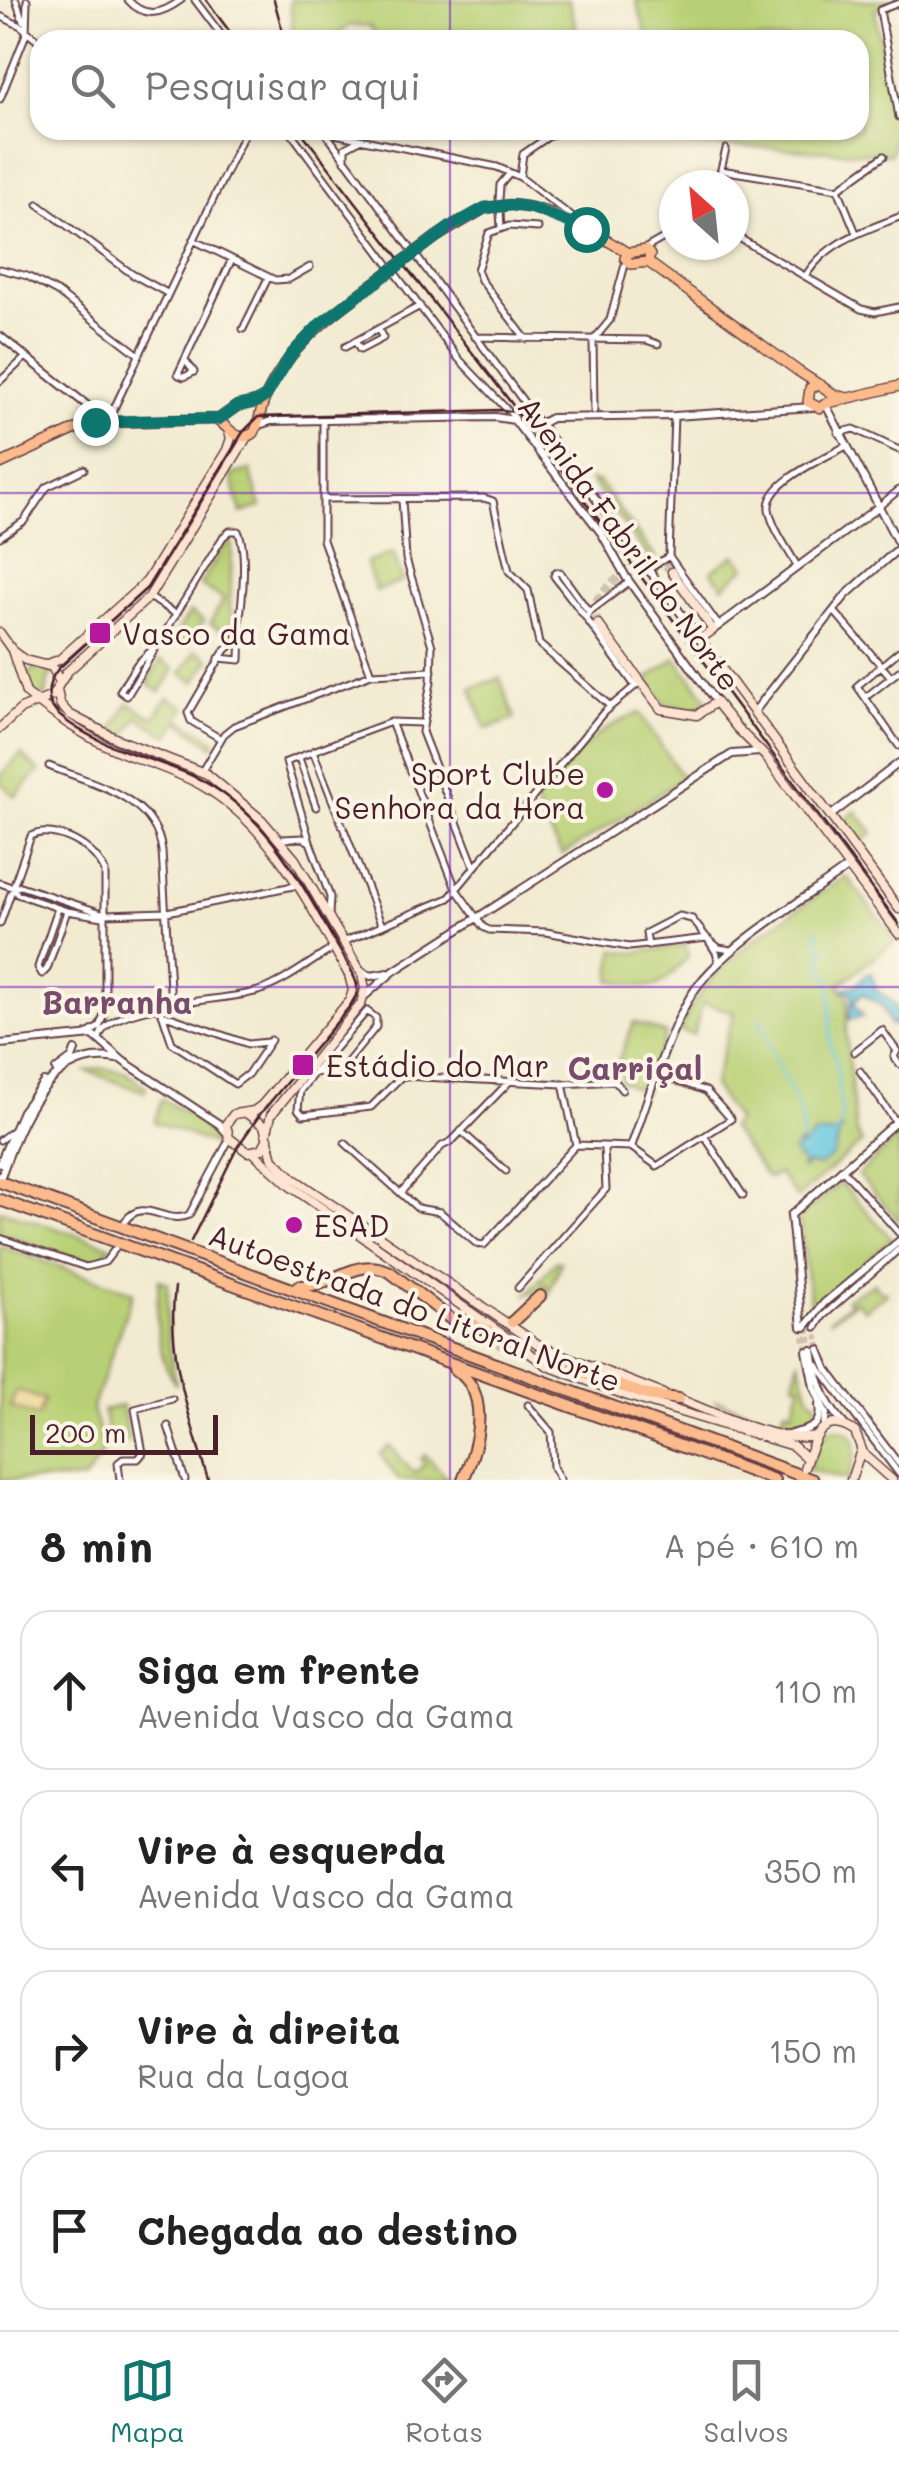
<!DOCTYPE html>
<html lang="pt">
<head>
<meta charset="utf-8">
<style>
  :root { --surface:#fff; --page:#f6f6f6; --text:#222; --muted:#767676; --line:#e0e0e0; --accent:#0f766e }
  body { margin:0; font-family:Mali,sans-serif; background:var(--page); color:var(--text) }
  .compass { position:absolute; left:659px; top:170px; width:90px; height:90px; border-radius:50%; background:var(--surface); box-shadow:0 2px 8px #0004; rotate:333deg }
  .scale { position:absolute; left:30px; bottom:25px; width:188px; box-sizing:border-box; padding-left:10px; border:5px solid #4a1f2b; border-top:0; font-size:28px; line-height:35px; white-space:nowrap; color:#4a1f2b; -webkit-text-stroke:8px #fcf5e5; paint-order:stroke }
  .stop { position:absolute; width:30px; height:30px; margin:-22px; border:8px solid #0f766e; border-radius:50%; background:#fff }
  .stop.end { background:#0f766e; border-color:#fff; box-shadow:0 2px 10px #0008 }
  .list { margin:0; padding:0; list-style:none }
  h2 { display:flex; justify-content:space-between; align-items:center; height:130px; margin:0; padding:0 40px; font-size:42px }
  h2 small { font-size:32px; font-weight:400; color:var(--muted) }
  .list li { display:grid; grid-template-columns:65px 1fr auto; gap:30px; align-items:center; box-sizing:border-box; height:160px; margin:0 20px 20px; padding:0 20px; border:2px solid var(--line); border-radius:30px }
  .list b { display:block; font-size:38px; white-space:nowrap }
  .list p { margin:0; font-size:32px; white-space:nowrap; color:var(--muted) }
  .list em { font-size:32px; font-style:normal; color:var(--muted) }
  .icon { flex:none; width:55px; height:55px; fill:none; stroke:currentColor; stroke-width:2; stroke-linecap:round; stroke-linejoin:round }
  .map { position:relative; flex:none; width:899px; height:1480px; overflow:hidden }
  .search { position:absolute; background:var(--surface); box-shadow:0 2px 8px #0004; left:30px; right:30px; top:30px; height:110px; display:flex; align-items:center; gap:25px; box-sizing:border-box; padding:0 35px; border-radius:30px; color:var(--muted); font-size:38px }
  .sheet { height:850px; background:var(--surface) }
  nav { display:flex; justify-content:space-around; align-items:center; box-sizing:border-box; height:140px; border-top:2px solid var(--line); background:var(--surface); font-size:28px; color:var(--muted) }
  nav a { display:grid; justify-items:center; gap:5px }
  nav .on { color:var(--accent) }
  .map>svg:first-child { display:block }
  .green { fill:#b8d075; stroke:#817850; stroke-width:2.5 }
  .sand { fill:#eeda9e; stroke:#9c7c64; stroke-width:2.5 }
  .water { fill:#62c6e0; stroke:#567286; stroke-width:2.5 }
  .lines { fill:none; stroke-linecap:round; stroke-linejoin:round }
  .stream { stroke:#62c6e0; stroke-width:2.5 }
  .minor-tunnel { stroke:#d0c2b0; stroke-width:5; stroke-dasharray:5 2.5; stroke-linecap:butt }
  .tertiary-tunnel { stroke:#d0c2b0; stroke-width:6; stroke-dasharray:6 3; stroke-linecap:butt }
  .secondary-tunnel { stroke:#d0c2b0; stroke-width:8; stroke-dasharray:8 4; stroke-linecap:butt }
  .motorway-tunnel { stroke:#d0c2b0; stroke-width:10; stroke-dasharray:10 5; stroke-linecap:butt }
  .minor-casing { stroke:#633e44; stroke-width:9 }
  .tertiary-casing { stroke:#633e44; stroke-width:10 }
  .secondary-casing { stroke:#633e44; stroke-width:11 }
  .primary-casing { stroke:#633e44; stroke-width:12 }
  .motorway-casing { stroke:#633e44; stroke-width:14 }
  .minor { stroke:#fff; stroke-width:5 }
  .tertiary { stroke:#fff; stroke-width:6 }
  .secondary { stroke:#fde4d1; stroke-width:8 }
  .primary { stroke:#fbbb8c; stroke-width:9 }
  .motorway { stroke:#fbbb8c; stroke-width:10 }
  .tram { stroke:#4a1f2b; stroke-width:2.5 }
  .primary-bridge-casing { stroke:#633e44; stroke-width:12; stroke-linecap:butt }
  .primary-bridge { stroke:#fbbb8c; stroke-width:9 }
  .route { stroke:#0f766e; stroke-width:12 }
  .grid { fill:none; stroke:#7b2cbf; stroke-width:2.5; stroke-opacity:0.55 }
  .poi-dot { fill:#b5179e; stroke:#fcf5e5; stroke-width:4 }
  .labels { text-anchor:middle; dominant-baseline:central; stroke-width:8; stroke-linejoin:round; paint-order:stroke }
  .street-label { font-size:30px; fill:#4a1f2b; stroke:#fcf5e5 }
  .poi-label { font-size:30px; fill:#4a1f2b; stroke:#fcf5e5; text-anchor:start }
  .neighbourhood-label { font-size:32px; font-weight:bold; fill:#784c6c; stroke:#fcf5e5 }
</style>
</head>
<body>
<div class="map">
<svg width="899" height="1480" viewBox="0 0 899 1480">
  <rect width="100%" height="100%" fill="#fcf5e5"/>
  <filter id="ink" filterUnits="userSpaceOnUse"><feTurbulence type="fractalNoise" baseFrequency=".01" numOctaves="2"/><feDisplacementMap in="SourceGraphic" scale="20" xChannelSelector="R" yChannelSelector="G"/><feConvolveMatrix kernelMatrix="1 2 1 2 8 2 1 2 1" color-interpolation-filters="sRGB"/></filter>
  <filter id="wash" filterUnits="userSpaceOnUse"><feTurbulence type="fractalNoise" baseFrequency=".0048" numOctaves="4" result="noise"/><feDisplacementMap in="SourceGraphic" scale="40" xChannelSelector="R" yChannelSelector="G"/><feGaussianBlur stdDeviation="2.25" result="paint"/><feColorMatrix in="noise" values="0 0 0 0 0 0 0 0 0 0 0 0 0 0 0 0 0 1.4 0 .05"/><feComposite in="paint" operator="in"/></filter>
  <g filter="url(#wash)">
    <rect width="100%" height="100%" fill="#f2ebd1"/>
    <path class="green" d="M290 0H569L579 40H372L374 32 370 26 351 25 326 40H293Z
      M636 0H895L875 10 894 121 893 150 890 154 689 144 681 130H859V40H648Z
      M250 470 261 507 241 513 231 475Z
      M589 478 595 483 598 481 656 558 649 559Z
      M227 541 232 543 230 610 234 617 227 634 210 623 224 599 200 585Z
      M393 553 403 581 376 591 366 563Z
      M735 555 746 567 723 587 711 571Z
      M190 612 204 621 188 646 174 637Z
      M196 650 210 659 195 682 181 673Z
      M676 658 706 698V703L697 710 666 705 646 680Z
      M161 660 174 669 160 692 147 683Z
      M36 667H44L53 672 48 680 46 696H36L28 690 27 676Z
      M500 678 515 719 486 729 471 688Z
      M168 697 185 707 179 718 215 740 213 746 178 721 168 736 138 717 125 737 112 731 128 703 154 718Z
      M640 713 683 779 562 855 534 801C565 766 592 729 640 713Z
      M21 754 39 771 15 797 0 782V776Z
      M856 811 873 833 860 843 843 820Z
      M846 876 896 940 839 985 848 998 846 1034 856 1131 862 1142 797 1198 778 1173 770 1178 765 1175 730 1127 737 1121 713 1086 734 1012 703 1003 693 1035 680 1031C708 958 785 920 846 876Z
      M686 945 688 957C655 993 659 990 611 980L614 950 632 953Z
      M634 1022 666 1034 644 1093 621 1081V1071L615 1069Z
      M100 1068 125 1072 146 1087 144 1092 87 1071Z
      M162 1099 199 1121 218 1146 154 1122Z
      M899 1136V1221L858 1175Z
      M841 1183 892 1239 811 1309 799 1217Z
      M0 1210 111 1246 101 1258 81 1261 72 1258 0 1233Z
      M0 1246 133 1292 92 1410 104 1449 85 1480H0Z
      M556 1261 561 1262 548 1296 544 1294 548 1287 545 1284 539 1291 527 1294Z
      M159 1280 168 1283 167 1333 176 1385C154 1352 156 1318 159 1280Z
      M874 1283 877 1289 887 1293 864 1310 856 1301 828 1321 850 1303 846 1299Z
      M799 1361 809 1395 818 1405 816 1422 802 1430H789L790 1426 714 1400 781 1422 785 1409 792 1411 801 1385 794 1382Z
      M122 1406 129 1442 110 1446 103 1410Z
      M833 1429C866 1431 855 1459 848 1480L807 1469 819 1438Z
      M390 1446 414 1473 425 1464 421 1459 425 1455 449 1480H399L380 1454Z"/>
    <path class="sand" d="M17 1390 44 1400 38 1417 10 1407Z"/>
    <path class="water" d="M871 973 877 991C892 1001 899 1004 899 1023L890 1025 883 1007 862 993 854 1003 863 1016 849 1020 853 994 842 989 857 985 865 975Z
      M841 1129 833 1156 819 1166 807 1164 801 1170 803 1164 793 1152 801 1140 800 1148 815 1134H834Z"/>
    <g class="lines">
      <path class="stream" d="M817 928 818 942 826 951 820 959 831 985 830 1045 836 1059 842 1118 837 1134
        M760 1017C765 1033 770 1049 777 1064 787 1088 809 1114 801 1142"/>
    </g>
  </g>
  <g filter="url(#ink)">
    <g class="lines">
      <path class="minor-tunnel" d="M816 1327 819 1349"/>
      <path class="tertiary-tunnel" d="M802 1327 807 1351
        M808 1327 812 1350"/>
      <path class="secondary-tunnel" d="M598 624 594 605C599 591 635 561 650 561 660 561 666 566 672 572"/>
      <path class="motorway-tunnel" d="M469 1333 560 1365"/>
      <defs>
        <path id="minor" d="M16 0 23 21
          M128 0C145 19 162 14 181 0
          M195 0 225 40
          M899 3 880 10 899 117
          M0 16 21 26 40 42
          M0 99 26 34 27 0
          M289 130 458 358 515 418
          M325 132 540 424
          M325 132 497 167 520 177 576 220
          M345 161V148L358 141
          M721 170 838 189 884 156
          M520 177 523 154 558 130
          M717 185 726 149
          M838 189 856 233
          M499 201 500 185 510 173
          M38 204 132 274 167 293
          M500 211 501 228
          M734 235 861 309 875 312 899 307
          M193 240 275 280 289 279 310 267
          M646 248 674 232
          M0 269 27 276 57 292 138 354
          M806 275C828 241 864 231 899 217
          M243 329 268 278
          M475 337 646 340 658 344
          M596 337 610 320 626 261
          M526 339 481 280 477 270 489 233 509 226 538 228
          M593 339 594 411
          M355 341 360 350 383 338 378 329
          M345 347 420 306
          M178 374 232 259
          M179 375 184 377 194 372 185 360
          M0 381 26 357
          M674 416 669 556 719 626
          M323 420V540L371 674
          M108 421 246 130
          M838 433 854 429 899 450
          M324 499 484 498 493 501 509 571 528 590 539 644 610 706
          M402 500 406 559 432 646 431 682 422 732 474 866
          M878 507 899 490
          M0 537 24 521 47 487 84 469
          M797 566C788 549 772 528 769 509 766 482 825 458 846 446
          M649 569 669 556
          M629 582 589 612 586 618 633 683
          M149 597 176 614
          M834 611 891 677
          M586 618 554 576 555 573 560 572 589 612
          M158 644 223 537 230 531H238C249 554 241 616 236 641L223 653 188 713 191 721 221 739
          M158 644 127 696 120 691 137 664Z
          M899 651 857 686 899 746
          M219 658 240 660 241 629
          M866 697 899 671
          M391 722 456 889 483 927 489 930 546 932 629 947 707 938
          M299 758 316 807
          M49 766C93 784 155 796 162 851L171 1005
          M202 771 224 734 234 726 371 674 432 671
          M281 839 303 838 310 842 330 897 329 915
          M310 842 286 762 312 752
          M0 883 14 888 17 894 67 911 103 917 105 914 20 886 14 888
          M58 908 38 967 42 974 47 969 67 911
          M105 914 167 912 298 885
          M0 924 31 836C55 824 97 848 105 872V1012L99 1027 87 1034
          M382 926 313 751 391 722 421 723
          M343 942 449 898 604 712 640 682
          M648 946 646 933 679 916 692 919 707 938
          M718 963 717 954 707 938 719 948 731 950
          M160 1007 172 1043 235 1084 248 1074 271 1040
          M367 1011 376 1018V1027L341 1070 314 1073Z
          M162 1014 248 1044 268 1042
          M99 1040C101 1002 228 1002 258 991 286 982 309 962 334 948
          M854 1052 882 1030 897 1051 894 1057 899 1064
          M860 1071 896 1122
          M314 1073 300 1091 298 1109 303 1115 371 1107 402 1076 563 1084 615 1081 622 1090
          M563 1084 576 1145
          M461 1131 506 1171
          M705 1137 743 1195
          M0 1140 12 1131
          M345 1143 417 1208 440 1212 477 1244 484 1245 576 1145 631 1147 657 1166 731 1119 706 1091 658 1074
          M842 1169 899 1233
          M401 1192 442 1146 452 1141 510 1081
          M125 1221C144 1196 166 1226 189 1215L229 1140
          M0 1238 86 1267 105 1262 115 1249
          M518 1288 606 1189 604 1148
          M816 1327 823 1316 899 1249
          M819 1349 827 1369 899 1464
          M817 1365 899 1474
          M528 1405 551 1432 553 1467 560 1480
          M168 1426 185 1480
          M120 1480 118 1463 123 1459H138L143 1453 135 1409 172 1399"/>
        <path id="tertiary" d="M0 336 88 406 95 422
          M826 405 899 545
          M259 425 271 421 495 417 514 420 602 534 626 577 716 702
          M713 630 878 507
          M700 639 540 424 551 418 674 416 813 407
          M754 712 846 595 899 548
          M830 816 899 763
          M362 972 371 976 388 973
          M366 995 394 971 732 754 760 752
          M0 1044 93 1035 123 1061 219 1124 226 1132
          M56 1070 72 1058 75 1050
          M631 1147C647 1102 670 1024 696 988 727 945 803 900 848 867
          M0 1163 22 1111 44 1082
          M0 1179C19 1127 46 1046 117 1059
          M802 1327 791 1215 899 1119
          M805 1327 824 1303 899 1241
          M812 1350C816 1378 824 1404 844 1424
          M807 1351 814 1387 826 1414 824 1427
          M788 1435C807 1429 823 1430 819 1405"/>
        <path id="secondary" d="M672 572 713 630 700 639 899 909
          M598 624 661 709 697 715 716 702 737 728 766 757 899 934
          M0 633 12 650 26 693C54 715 82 735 116 750 144 762 174 770 201 785 274 827 309 904 349 975L353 990 350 1000 262 1105 254 1111 234 1114 226 1124 229 1138 248 1152 262 1149 268 1138
          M15 653 25 660 52 667 59 680
          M47 664 59 660 147 581 227 450 231 438 228 429
          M57 690 60 704 69 714 117 739 207 774 262 820 295 859 362 974 365 989 361 1004 271 1115 267 1132
          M0 728 21 709 52 696 67 672 149 597 247 437
          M246 1113 264 1126 273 1159 294 1179 542 1347 663 1394
          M254 1153 290 1186 548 1366 628 1396 793 1446 807 1459
          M676 1398C714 1412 776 1444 815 1436
          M804 1468C813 1443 821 1408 855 1432L864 1455 892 1480
          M851 1480 861 1450"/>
        <path id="primary" d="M511 205C551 207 594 232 628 253
          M436 237 485 208
          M628 253 646 250 650 255 648 262
          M628 253 625 258 631 264 648 262
          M648 262 798 371 835 395 848 398
          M821 385 810 388 808 402 820 408 829 401
          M828 403 899 386
          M216 420C231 427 235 444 254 433 260 422 260 408 266 396 289 346 330 316 373 284
          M0 464 89 423 219 419 237 406 255 402 266 396"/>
        <path id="motorway" d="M0 1182 813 1480
          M0 1200 774 1480
          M299 1286C333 1288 356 1255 390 1272L469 1333
          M463 1322 488 1330
          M512 1322 540 1296
          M560 1365 647 1395 678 1399
          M454 1369C492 1391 478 1446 463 1480"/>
      </defs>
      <use href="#minor" class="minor-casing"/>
      <use href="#tertiary" class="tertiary-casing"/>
      <use href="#secondary" class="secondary-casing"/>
      <use href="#primary" class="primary-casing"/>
      <use href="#motorway" class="motorway-casing"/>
      <use href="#minor" class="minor"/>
      <use href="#tertiary" class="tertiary"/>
      <use href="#secondary" class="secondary"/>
      <use href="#primary" class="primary"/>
      <use href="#motorway" class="motorway"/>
      <path class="tram" d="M206 0 236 40
        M274 0 285 40
        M300 130 529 426 899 924
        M191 1241 238 1146 261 1113 350 1006 357 994V984C350 965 338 948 328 930 295 871 258 805 193 776 150 757 97 747 60 716 44 703 46 684 58 669L147 588 243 432 258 417 499 410 516 412 532 425
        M175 1287C166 1354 190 1417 208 1480"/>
      <defs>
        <path id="primary-bridge" d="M485 208 511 205
          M373 284 436 237"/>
      </defs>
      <use href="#primary-bridge" class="primary-bridge-casing"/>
      <use href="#primary-bridge" class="primary-bridge"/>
    </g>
  </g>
  <g class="lines" filter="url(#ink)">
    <path class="route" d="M95 422 219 419 237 406 257 402 266 396 291 355 320 324 450 227 485 208 511 205 532 208 586 229"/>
  </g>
  <path class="grid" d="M450 0V40M450 130V1480M0 493H899M0 987H899"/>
  <g class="poi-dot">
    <rect x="88" y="621" width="24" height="24" rx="5"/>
    <circle cx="605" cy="790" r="10"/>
    <rect x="291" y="1053" width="24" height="24" rx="5"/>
    <circle cx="294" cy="1225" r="10"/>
  </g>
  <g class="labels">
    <g class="street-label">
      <text transform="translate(630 543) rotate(54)">Avenida Fabril do Norte</text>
      <text transform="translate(415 1307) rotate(20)">Autoestrada do Litoral Norte</text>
    </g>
    <g class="poi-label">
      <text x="122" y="633">Vasco da Gama</text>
      <text x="585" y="773" text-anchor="end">Sport Clube<tspan x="585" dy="34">Senhora da Hora</tspan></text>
      <text x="326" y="1065">Estádio do Mar</text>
      <text x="314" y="1225">ESAD</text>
    </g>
    <g class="neighbourhood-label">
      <text x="117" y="1001">Barranha</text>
      <text x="635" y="1067">Carriçal</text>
    </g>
  </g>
</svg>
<svg class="compass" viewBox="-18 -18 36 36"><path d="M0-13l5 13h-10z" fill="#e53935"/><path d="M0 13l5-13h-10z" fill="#767676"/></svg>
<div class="scale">200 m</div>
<div class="stop" style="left:586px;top:229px"></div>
<div class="stop end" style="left:95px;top:422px"></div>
<div class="search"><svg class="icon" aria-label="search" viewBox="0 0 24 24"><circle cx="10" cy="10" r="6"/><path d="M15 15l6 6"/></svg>Pesquisar aqui</div>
</div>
<section class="sheet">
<h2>8 min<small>A pé · 610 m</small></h2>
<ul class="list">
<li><svg class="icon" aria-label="ahead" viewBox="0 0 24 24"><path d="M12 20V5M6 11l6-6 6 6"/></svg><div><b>Siga em frente</b><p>Avenida Vasco da Gama</p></div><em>110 m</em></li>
<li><svg class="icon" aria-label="left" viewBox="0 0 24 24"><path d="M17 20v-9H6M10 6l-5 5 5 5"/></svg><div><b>Vire à esquerda</b><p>Avenida Vasco da Gama</p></div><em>350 m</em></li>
<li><svg class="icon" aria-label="right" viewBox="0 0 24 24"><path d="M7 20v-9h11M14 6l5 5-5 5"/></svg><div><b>Vire à direita</b><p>Rua da Lagoa</p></div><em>150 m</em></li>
<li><svg class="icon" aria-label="arrive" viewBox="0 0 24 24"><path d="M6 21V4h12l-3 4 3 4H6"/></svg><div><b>Chegada ao destino</b></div></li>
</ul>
</section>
<nav>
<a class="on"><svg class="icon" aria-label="map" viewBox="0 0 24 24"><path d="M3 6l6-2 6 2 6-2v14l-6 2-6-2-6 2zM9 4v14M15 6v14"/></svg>Mapa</a>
<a><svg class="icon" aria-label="directions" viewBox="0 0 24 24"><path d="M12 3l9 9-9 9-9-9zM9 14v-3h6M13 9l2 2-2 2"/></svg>Rotas</a>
<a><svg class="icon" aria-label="saved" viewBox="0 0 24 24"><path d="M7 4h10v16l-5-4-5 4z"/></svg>Salvos</a>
</nav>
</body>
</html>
